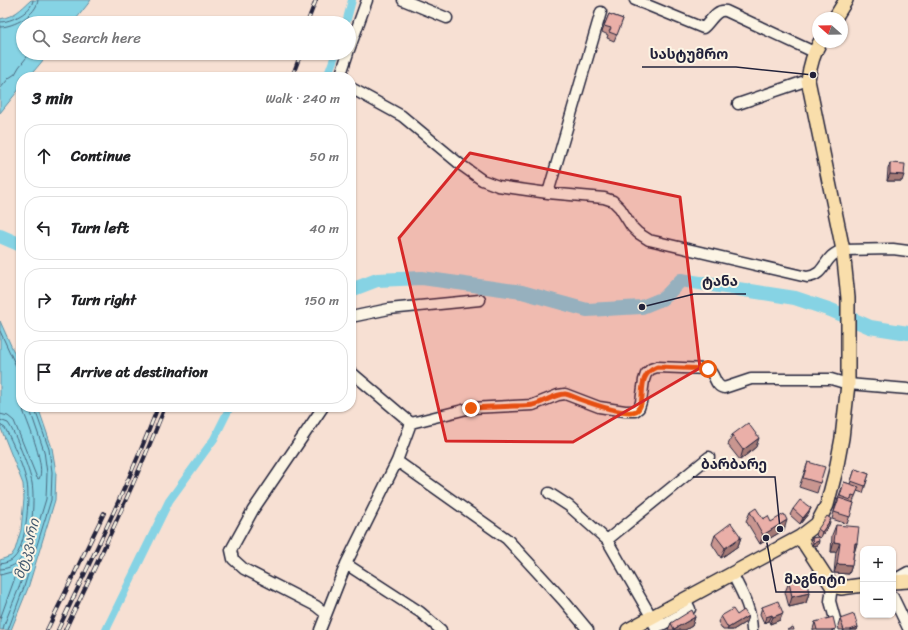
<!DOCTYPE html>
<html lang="en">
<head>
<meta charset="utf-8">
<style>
  :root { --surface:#fff; --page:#f6f6f6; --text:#202124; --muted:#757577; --line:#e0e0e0 }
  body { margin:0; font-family:Sriracha,"Noto Sans Georgian",sans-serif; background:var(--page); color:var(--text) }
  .controls { position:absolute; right:12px; bottom:12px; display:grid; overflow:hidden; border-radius:8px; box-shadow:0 1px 3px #0004 }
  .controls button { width:36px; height:36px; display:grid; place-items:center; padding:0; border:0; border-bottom:1px solid var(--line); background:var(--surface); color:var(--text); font:20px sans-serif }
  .compass { position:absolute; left:812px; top:12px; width:36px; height:36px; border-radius:50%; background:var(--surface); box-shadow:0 1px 3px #0004; rotate:290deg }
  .stop { position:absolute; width:12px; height:12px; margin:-9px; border:3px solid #ea580c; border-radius:50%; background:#fff }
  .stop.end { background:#ea580c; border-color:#fff; box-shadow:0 1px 4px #0008 }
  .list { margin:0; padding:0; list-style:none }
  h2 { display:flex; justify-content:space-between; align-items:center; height:52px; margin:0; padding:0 16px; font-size:17px }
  h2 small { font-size:13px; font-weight:400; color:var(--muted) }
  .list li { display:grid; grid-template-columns:26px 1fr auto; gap:12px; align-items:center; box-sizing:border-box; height:64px; margin:0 8px 8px; padding:0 8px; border:1px solid var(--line); border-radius:16px }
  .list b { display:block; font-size:15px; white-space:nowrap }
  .list em { font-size:13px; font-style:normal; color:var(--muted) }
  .icon { flex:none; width:22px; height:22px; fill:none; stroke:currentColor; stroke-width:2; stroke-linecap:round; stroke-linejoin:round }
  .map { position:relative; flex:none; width:908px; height:630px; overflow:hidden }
  .search { position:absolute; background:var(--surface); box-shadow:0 1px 3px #0004; left:16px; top:16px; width:340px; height:44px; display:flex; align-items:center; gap:10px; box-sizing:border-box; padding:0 14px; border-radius:22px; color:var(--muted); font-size:15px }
  .panel { position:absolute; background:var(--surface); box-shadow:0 1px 3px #0004; left:16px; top:72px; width:340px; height:340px; border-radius:16px }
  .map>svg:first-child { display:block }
  .water { fill:#86d3e4; stroke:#5e8ca0 }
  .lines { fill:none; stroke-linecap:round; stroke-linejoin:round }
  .shore { stroke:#4a697f; stroke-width:1 }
  .canal { stroke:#86d3e4; stroke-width:8 }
  .river { stroke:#86d3e4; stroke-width:14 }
  .minor-casing { stroke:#22223b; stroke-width:13 }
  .major-casing { stroke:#22223b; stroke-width:16 }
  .minor { stroke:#fcf5e5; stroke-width:10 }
  .major { stroke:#f9deab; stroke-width:13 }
  .rail-casing { stroke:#22223b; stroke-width:4 }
  .rail { stroke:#fcf5e5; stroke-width:2.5; stroke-dasharray:8; stroke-linecap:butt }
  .wall { fill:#c99690; stroke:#22223b }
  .shaded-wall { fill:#a47a76; stroke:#22223b }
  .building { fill:#eaafa8; stroke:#22223b }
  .route { stroke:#ea580c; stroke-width:5 }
  .marked { fill:#d62828; fill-opacity:0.2; stroke:#d62828; stroke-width:3; stroke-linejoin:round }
  .labels { text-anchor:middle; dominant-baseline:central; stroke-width:4; stroke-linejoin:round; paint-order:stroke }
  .water-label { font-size:14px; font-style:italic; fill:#40576e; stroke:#fcf5e5 }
  .leader { fill:none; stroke:#22223b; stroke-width:1.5 }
  .callout-dot { fill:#22223b; stroke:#fcf5e5; stroke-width:1.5 }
  .callout-label { font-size:14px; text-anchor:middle; font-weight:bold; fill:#22223b; stroke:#fcf5e5; stroke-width:4; stroke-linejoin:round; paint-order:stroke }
</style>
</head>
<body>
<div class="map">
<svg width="908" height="630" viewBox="0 0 908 630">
  <rect width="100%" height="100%" fill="#f7e0d3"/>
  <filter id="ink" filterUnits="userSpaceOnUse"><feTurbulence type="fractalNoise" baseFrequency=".025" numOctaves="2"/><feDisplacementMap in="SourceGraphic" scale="8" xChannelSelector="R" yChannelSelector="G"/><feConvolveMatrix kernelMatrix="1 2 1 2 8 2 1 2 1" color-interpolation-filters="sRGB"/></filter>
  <g filter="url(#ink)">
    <path class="water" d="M31 0H91L73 23H23V53H49L29 77H21V87L0 113V19C15 16 20 10 31 0Z
      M0 321 21 368V407H38L52 448 56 472 55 500 28 588 11 630H0V560L11 556 15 550 21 530 24 499 23 484 0 426Z"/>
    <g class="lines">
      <path class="shore" d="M0 22C11 22 32 12 33 0
        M0 27C13 27 37 15 38 0
        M0 89 9 78 15 74 19 67 30 53
        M0 331 16 366 18 368H21
        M0 414 8 416 14 421 37 478 39 479C46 467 29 426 24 413L23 407
        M0 420 8 423C15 432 30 471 32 483 35 501 32 550 17 563 13 566 6 569 0 569
        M0 425 5 428C13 443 23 466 27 483 30 498 26 547 14 558 11 562 5 563 0 564
        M0 575 15 571 17 572 0 619
        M3 630 4 625 20 585 46 499 47 473 44 451 29 407
        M8 630 24 587 51 500 52 472 49 449 34 407"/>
      <path class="canal" d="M346 23 352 0
        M327 77 336 53
        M106 630 169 501 214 439 230 407"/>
      <path class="river" d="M0 236 21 245
        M351 290 377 280 422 278 522 292 587 310 642 307 664 298 681 280 795 298 831 310 870 327 908 333"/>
      <defs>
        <path id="minor" d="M403 0 447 18
          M635 0 703 28C711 22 715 9 726 11L814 52
          M349 50 367 0
          M340 77 348 53
          M351 88 402 116 461 165 482 180 498 186 548 193 604 198 613 201 620 208 632 227 638 233 649 240 807 277C827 275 822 256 843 250L893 249 908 251
          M738 104 808 80
          M548 193 601 12
          M351 317 389 309 480 300
          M351 372 411 423
          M323 407 253 510 231 550 233 559 244 569 316 606 326 614
          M397 461 507 539 563 600 588 630
          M549 493 569 506 607 540
          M346 564 420 612 441 630
          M732 573C742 593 751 607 752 630
          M899 581V577L908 572
          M832 586 830 601 838 630
          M893 597 908 628
          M656 615 662 625 690 609 685 599
          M320 630 346 564 397 461 411 423 471 408 533 405 558 395 565 394 599 407 625 411H635L639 408 641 402 644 380 646 374 651 369 657 367 708 369C716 375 714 386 724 388L751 379H831L848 384 908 389
          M656 630 652 618 607 540 709 457"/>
        <path id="major" d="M835 18 846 0
          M800 537 832 586 841 588 863 585
          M893 582 908 581
          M628 630 800 537 817 524 827 505 836 470 842 438 848 384V298L843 250 808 80C810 65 813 54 820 42"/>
      </defs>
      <use href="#minor" class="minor-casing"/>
      <use href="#major" class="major-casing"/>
      <use href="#minor" class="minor"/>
      <use href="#major" class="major"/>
      <defs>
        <path id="rail" d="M307 23 316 0
          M292 77 301 53
          M47 630 104 513
          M58 630C93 556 129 483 158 407
          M65 630C101 556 135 483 165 407"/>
      </defs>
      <use href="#rail" class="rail-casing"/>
      <use href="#rail" class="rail"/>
    </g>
    <path class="wall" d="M609 14 623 19 614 41 607 38 608 35 602 32Z
      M890 163 902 181H887L888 169Z
      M732 435 756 447 740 460 728 445Z
      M808 462 820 483 817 493 799 487Z
      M855 469 869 474 863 493 857 491 853 502 854 503 847 524 832 519 836 504 844 482 850 484Z
      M811 508 808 514 800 524 790 515 793 509Z
      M750 512 763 519 771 522 784 530 760 544 746 521Z
      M829 525 820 538 818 537V545L812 546 810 541 812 538 818 537 816 535 818 529Z
      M836 525 857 543 854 553 852 565 849 574 834 573 836 552H831L832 535Z
      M715 535 741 537 738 546 721 558 712 544Z
      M789 582 809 593 806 603 789 607 785 592Z
      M762 607 780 620 770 624 769 621 764 623 760 614Z
      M737 615 748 616 746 622 733 630H723L718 622 721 616Z
      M695 617 692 626 685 630H668L671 623Z
      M840 619 858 627 857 630H839L838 625Z
      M815 622 836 630H813V629Z"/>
    <path class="shaded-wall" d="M890 174 904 175 902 181H887Z
      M759 438 756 447 740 460 743 450Z
      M811 508 808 514 800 524 803 518Z
      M831 519 829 525 820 538 822 532Z
      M787 520 784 530 760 544 763 535Z
      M741 537 738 546 721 558 725 548Z
      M819 541 818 545 812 546 813 543Z
      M834 542 840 543 836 552H831Z
      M855 543H857L854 553H851Z
      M837 564 852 565 849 574 834 573Z
      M809 593 806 603 789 607 792 597Z
      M783 613 780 620 770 624 773 617Z
      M772 615 769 621 764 623 766 617Z
      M748 616 746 622 733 630H727L728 628Z
      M695 617 692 626 685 630H674V629Z
      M858 627 857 630H850Z"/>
    <path class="building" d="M609 14 623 19 617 35 609 32 611 28 604 26Z
      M890 163 905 164 904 175 890 174Z
      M748 423 759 438 743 450 732 435Z
      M808 462 825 467 820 483 803 478Z
      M855 469 869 474 865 486 851 481Z
      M844 482 859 487 855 496 852 495 851 500 840 496Z
      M839 498 854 503 850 517 834 512Z
      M800 500 811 508 803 518 793 509Z
      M756 508 763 519 768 516 771 522 784 514 787 520 763 535 750 512Z
      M827 516 831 519 822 532 818 529Z
      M731 523 741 537 725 548 715 535Z
      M836 525 859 527 857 543H855L852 565 837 564 840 543 834 542Z
      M818 537 819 541 813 543 812 538Z
      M806 579 809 593 792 597 789 582Z
      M778 601 783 613 773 617 772 615 766 617 762 607Z
      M733 609 737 615 744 610 748 616 728 628 721 616Z
      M692 610 695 617 674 629 671 623Z
      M854 614 858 627 850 630H844L840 619Z
      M833 617 836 629 831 630H817L815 622Z
      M793 627 794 630H787Z"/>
  </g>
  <g class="lines" filter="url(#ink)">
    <path class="route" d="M471 408C486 407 500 407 514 406 520 406 527 406 533 405 543 403 554 394 565 394 569 394 575 398 579 399 590 403 626 416 636 411 649 403 633 376 657 367L708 369"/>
  </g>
  <path class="marked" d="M470 153 680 197 700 368 573 442 446 441 399 238Z"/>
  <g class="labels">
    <g class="water-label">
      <text transform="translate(27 549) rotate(-75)">მტკვარი</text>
    </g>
  </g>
  <path class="leader" d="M813 75L736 67H642M642 307L694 294H746M780 529L775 477H693M766 538L776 592H853"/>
  <g class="callout-dot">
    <circle cx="813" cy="75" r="4"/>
    <circle cx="642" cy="307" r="4"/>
    <circle cx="780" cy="529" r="4"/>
    <circle cx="766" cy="538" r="4"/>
  </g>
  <g class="callout-label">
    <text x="689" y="59">სასტუმრო</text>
    <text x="720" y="286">ტანა</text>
    <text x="734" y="469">ბარბარე</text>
    <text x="815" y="584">მაგნიტი</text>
  </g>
</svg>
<div class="controls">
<button>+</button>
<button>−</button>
</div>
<svg class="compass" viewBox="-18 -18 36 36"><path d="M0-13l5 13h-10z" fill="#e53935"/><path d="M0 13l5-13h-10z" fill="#757577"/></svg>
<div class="stop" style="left:708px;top:369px"></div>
<div class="stop end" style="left:471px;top:408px"></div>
<div class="search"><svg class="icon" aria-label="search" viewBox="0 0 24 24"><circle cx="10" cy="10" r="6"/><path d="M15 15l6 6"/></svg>Search here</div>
<section class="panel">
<h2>3 min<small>Walk · 240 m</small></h2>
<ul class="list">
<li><svg class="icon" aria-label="ahead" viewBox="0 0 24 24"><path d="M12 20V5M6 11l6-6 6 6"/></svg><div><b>Continue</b></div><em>50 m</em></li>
<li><svg class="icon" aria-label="left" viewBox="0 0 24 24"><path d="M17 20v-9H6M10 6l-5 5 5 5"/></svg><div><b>Turn left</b></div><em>40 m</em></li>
<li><svg class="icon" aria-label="right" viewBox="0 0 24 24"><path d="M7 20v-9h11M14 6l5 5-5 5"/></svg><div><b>Turn right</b></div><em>150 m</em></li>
<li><svg class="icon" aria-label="arrive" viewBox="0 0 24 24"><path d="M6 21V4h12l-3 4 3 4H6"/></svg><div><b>Arrive at destination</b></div></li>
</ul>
</section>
</div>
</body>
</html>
